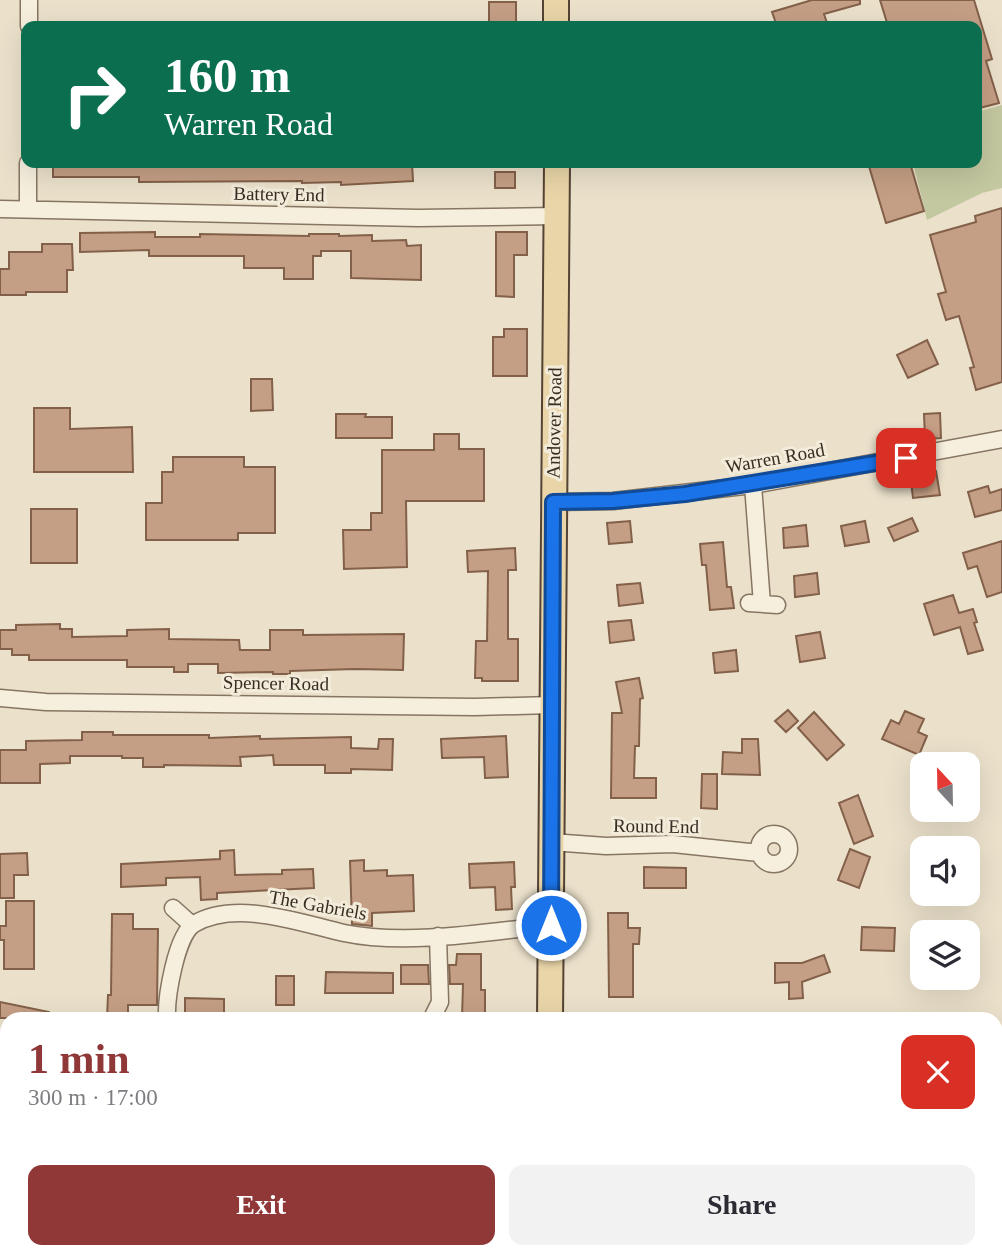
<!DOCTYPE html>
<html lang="en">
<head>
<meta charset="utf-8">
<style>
  :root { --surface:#fff; --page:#f2f2f3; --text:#2b2b33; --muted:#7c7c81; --accent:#903738 }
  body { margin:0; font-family:"Times New Roman",serif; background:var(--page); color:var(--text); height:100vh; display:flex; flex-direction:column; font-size:26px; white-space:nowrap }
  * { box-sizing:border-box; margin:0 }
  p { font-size:23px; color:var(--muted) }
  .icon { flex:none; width:38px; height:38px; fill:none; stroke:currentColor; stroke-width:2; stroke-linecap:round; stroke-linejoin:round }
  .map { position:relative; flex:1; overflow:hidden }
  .panel { position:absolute; left:0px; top:1012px; width:1003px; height:247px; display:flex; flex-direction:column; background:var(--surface); border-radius:21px 21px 0 0; box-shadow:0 7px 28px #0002 }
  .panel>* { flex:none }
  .guide { position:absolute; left:21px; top:21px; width:961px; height:147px; border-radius:14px; box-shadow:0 7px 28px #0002; background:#0b6e4f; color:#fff; overflow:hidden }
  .needle { width:46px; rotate:338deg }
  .buttons { position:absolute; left:910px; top:752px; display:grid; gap:14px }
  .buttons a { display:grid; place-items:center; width:70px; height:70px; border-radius:14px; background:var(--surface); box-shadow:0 7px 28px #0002; font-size:35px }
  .pin { position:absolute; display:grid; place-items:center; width:60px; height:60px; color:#fff; margin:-30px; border-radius:14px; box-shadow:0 4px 10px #0006 }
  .me { position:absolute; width:77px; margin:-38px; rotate:0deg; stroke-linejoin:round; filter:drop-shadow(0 0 5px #0008) }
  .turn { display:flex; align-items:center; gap:24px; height:147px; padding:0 28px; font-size:32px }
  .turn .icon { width:91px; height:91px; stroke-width:2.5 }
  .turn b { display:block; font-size:49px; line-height:60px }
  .round { display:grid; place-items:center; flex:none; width:74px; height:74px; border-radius:14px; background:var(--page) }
  .summary { display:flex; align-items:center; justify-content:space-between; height:119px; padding:0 28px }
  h1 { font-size:42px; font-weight:800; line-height:52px; color:var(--accent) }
  .button { display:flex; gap:14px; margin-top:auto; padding:14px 28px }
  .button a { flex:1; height:80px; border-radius:14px; background:var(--accent); color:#fff; font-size:28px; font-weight:800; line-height:80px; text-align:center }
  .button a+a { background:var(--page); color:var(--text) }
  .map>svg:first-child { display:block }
</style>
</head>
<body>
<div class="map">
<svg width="1002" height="1258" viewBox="0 0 1002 1258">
  <rect width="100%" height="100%" fill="#ebe1cb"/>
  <path fill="#c4c8a0" d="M1002 105V188L982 193 927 220 913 163H976L977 112Z"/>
  <path fill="#c59f85" stroke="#836049" stroke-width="2" d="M812 0H860V4L824 14 828 26H777L772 12Z
    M880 0H974L992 59 986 61 999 103 976 109V26H888Z
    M489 2H516V26H489Z
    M53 163H412L413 181 341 185V182L302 183V181L139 182V177H53Z
    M868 163H910L924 211 886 223Z
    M495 172H515V188H495Z
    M1002 208V382L976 390 970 368 974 367 959 316 946 320 938 294 946 292 930 235 976 222 975 216Z
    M155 232V237H200V234L309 236V234H339V236L372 235V241L406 240 407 246 421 245V280L351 278V251H321V256H313V279H284V268H244V256H149V250L80 252V233Z
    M496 232H527V255H514V297L496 296Z
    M42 244H72L73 270H67V292H26V295H0V269H9V252H42Z
    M504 329H527V376H493V337H504Z
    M927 340 938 364 908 378 897 355Z
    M251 379H272L273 410 251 411Z
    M34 408H70V429L132 427 133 472H34Z
    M940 413 941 438 925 439 924 414Z
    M336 414H366L365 417H392V438H336Z
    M434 434H459V449H484V501H406L407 567 344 569 343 530H371V513H382V450H434Z
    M173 457H244V467H275V533H238V540H146V503H162V472H173Z
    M936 471 940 495 913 498 910 474Z
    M988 486 990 493 1002 489V510L975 517 968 492Z
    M31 509H77V563H31Z
    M912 518 918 531 894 541 888 528Z
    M630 521 632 542 609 544 607 523Z
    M865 521 869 542 845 546 841 526Z
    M806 525 808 546 784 548 783 528Z
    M1002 541V592L987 597 977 566 968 569 963 553Z
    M723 542 727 587H731L734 608 710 610 706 565H702L700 544Z
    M515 548 516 570H508V639H518V681H482V678H475L476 641H487L488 571 468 572 467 551Z
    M817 573 819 594 795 597 794 576Z
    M640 583 643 603 619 606 617 585Z
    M953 595 959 613 973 609 977 622 974 623 983 650 968 654 960 627 934 635 924 604Z
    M631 620 634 640 610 643 608 622Z
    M60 624V629H72V637L127 636V630L169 629V639L239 640 240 650H270V630H303V635L404 634 403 670 355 669 290 671V674H273V672L218 673V664H188V672H174V667H127V660H29V655H12V649H0V630H16V625Z
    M820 632 825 658 800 662 796 636Z
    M736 650 738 671 715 673 713 653Z
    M639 678 643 698 640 699 639 746H635L634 778H656V798H611L612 713H622L616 682Z
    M788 710 798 721 786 732 775 721Z
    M905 711 924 719 918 732 927 736 919 755 882 739 891 720 899 724Z
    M814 712 844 745 827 760 798 728Z
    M82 732H113V735H209V738L260 736V739L351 737V748L378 749 379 739H393L392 770 351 769V773H325V765H274L273 755 240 757 241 766 164 765V767H143V758H122V756H70V763L40 764V783H0V750H26V741L82 740Z
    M506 736 508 777 485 778 484 757 442 758 441 739Z
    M742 739H758L760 775 722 774 723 752 742 753Z
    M702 774H717V809L701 808Z
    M858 795 873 836 854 844 839 803Z
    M850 849 870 857 859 888 838 880Z
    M234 850 235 875 282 874V870L313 869 314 888 217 893V899L201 900 200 877 166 878V885L121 887V864L220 859V851Z
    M27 853 28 875H14V898H0V854Z
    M364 860V871L387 870V876L413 875 414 911 372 913V926L352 924 350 861Z
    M514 862 515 887H511L512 909 496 910 495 887 470 888 469 864Z
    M644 867 686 868V888H644Z
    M6 901H34V969H4V940H0V926H6Z
    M608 913H628V928H640L639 944H633V997H609Z
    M112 914H133V929H158L157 1005H128V1018H107L108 995H111Z
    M862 927 895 928 894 951 861 950Z
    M457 954H481V990H485V1018H462L463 984H450L449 965H456Z
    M824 955 830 972 802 982 803 998 789 999V982L775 983V963H802Z
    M401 965H428L429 984H401Z
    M326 972 393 973V993H325Z
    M276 976H294V1005H276Z
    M185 998 224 999V1017L193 1018V1017L185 1016Z
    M0 1002 49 1012V1018H0Z"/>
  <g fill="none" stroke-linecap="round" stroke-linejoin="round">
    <g stroke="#867561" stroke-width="19">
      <path id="minor" d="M29 26V0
        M0 209 418 218 557 216
        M28 209V163
        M753 485 762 604
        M553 502 613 501 753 485 1002 439
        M749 603 777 605
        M0 698 46 702 475 707 552 705
        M759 849a15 15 0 1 1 30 0a15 15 0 1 1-30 0Z
        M551 842 606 846 673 844 759 853
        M173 908 192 925
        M167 1018C166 998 176 935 194 924 236 899 300 923 344 933 406 946 488 932 551 925
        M432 1018 440 1002 438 936
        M996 1073 1002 1079"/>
    </g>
    <g stroke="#554334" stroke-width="28">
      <path id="primary" d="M556 0V26
        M550 1018 557 163
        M549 1258V1251"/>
    </g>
    <use href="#minor" stroke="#f6efde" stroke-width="16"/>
    <use href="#primary" stroke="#e9d5a8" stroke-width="24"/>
  </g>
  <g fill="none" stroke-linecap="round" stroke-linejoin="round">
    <g stroke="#114b97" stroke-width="18">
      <path id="route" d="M551 925 553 502 613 501 685 494 906 458"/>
    </g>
    <use href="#route" stroke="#1a73e8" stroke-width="12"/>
  </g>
  <g text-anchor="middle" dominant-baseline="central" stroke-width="6" stroke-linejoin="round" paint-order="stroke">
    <g font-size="19" fill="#392d23" stroke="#f3ecda">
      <text transform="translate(279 194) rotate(1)">Battery End</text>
      <text transform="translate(554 423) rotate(-89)">Andover Road</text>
      <text transform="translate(775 458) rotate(-10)">Warren Road</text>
      <text transform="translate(276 683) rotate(1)">Spencer Road</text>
      <text transform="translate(656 826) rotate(1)">Round End</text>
      <text transform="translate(318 905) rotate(10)">The Gabriels</text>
    </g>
  </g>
</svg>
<div class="buttons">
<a><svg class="needle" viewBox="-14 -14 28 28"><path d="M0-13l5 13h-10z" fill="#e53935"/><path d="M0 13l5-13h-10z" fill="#7c7c81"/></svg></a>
<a><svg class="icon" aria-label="sound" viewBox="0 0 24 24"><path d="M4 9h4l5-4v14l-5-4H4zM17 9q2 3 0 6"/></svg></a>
<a><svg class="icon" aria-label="layers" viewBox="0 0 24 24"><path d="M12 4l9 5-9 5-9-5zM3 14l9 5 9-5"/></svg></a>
</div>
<div class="pin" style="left:906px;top:458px;background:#d93025"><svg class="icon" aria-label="arrive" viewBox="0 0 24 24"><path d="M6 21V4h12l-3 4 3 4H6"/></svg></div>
<svg class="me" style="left:551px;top:925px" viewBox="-20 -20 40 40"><circle r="17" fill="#1a73e8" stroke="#fff" stroke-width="3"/><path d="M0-11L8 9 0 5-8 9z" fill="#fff"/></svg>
<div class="guide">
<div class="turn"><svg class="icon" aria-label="right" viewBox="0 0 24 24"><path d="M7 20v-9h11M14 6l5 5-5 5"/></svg><div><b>160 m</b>Warren Road</div></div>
</div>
<section class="panel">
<div class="summary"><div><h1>1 min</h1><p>300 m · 17:00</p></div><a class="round" style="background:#d93025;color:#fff"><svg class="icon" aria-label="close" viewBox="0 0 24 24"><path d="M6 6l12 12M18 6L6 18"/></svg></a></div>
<div class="button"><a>Exit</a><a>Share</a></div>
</section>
</div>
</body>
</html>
